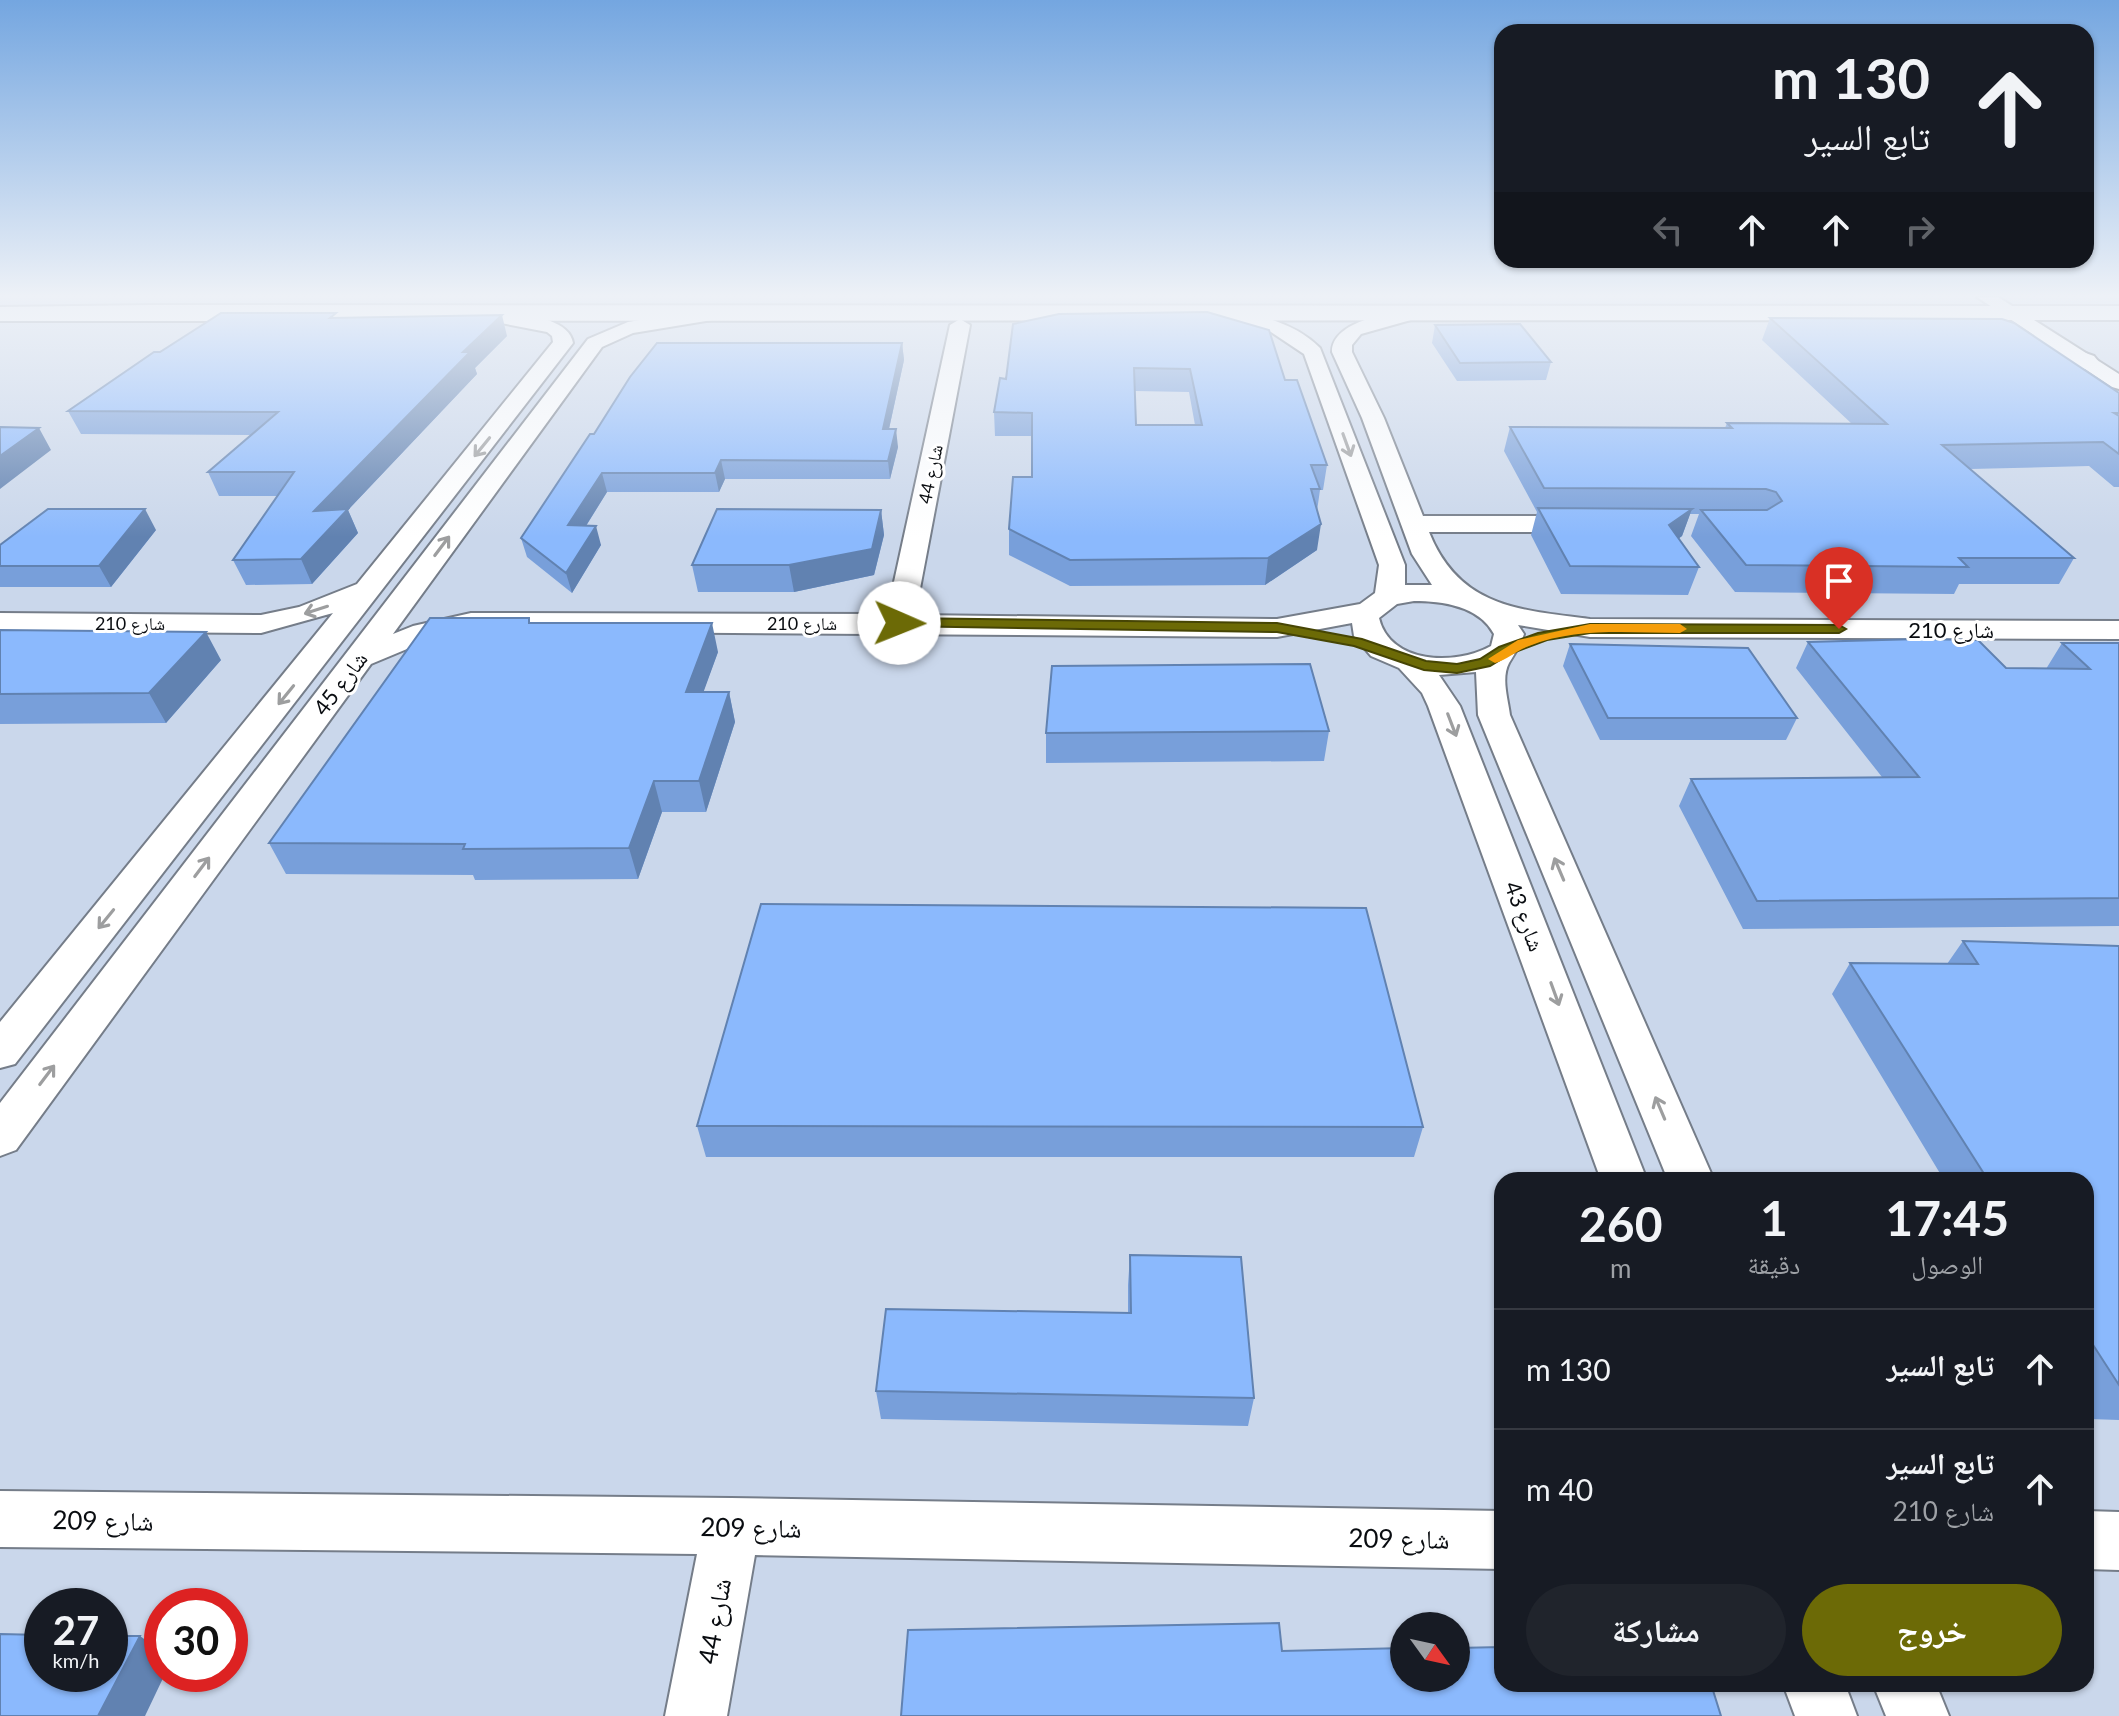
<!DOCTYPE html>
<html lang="ar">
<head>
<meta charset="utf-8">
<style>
  :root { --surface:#171b24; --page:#20242c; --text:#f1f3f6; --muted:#9ea1a6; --line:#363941; --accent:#6c6a06 }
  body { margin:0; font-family:Lato,"Noto Naskh Arabic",sans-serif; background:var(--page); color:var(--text); direction:rtl; height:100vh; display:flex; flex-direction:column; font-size:30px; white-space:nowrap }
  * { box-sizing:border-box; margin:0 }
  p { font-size:26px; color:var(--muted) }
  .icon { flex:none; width:44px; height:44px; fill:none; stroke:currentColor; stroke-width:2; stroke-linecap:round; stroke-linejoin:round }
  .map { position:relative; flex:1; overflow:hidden; direction:ltr }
  .panel { position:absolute; left:1494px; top:1172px; width:600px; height:520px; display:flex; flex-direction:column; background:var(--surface); border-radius:24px; box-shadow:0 2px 6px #0004; direction:rtl }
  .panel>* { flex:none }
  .hud { position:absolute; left:1494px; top:24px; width:600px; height:244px; border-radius:24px; box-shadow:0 2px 6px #0004; direction:rtl; background:#171b24; color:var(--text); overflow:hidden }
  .needle { width:52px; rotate:123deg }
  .buttons { position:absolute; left:1390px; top:1612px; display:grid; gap:16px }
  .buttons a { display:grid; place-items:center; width:80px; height:80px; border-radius:50%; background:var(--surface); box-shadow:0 2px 6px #0004; font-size:40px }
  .speed { position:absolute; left:24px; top:1588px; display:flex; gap:16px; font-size:40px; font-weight:700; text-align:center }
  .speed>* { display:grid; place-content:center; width:104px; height:104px; border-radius:50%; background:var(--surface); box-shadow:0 2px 6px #0004; line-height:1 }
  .speed small { font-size:20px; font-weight:400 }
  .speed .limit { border:12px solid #d22; background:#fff; color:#111 }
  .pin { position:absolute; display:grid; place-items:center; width:68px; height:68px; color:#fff; margin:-82px -34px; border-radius:50% 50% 50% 0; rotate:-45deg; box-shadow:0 0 8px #0007 }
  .pin .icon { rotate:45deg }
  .me { position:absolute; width:88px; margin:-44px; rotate:91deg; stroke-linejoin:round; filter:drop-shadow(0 0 6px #0008) }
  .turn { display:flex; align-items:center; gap:28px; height:168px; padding:0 32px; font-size:36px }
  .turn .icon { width:104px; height:104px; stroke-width:2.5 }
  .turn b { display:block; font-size:56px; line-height:68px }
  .lanes { display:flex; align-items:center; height:76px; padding:0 32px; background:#0003; justify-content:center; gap:40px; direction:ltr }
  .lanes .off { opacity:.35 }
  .eta { display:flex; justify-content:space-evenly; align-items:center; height:136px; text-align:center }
  .eta b { font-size:48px; font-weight:700; line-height:56px }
  .button { display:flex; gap:16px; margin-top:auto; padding:16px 32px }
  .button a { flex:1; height:92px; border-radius:48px; background:var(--accent); color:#fff; font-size:32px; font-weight:700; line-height:92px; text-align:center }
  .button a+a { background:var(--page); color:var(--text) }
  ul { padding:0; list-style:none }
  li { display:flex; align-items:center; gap:24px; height:120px; padding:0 32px; border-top:2px solid var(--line) }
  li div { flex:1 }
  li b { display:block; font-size:30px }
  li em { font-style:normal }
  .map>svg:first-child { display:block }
</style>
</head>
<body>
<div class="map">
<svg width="2119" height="1716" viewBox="0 0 2119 1716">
  <rect width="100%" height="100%" fill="#d7e0ed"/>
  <path fill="#cad7eb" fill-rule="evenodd" d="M0 297H2119V1716H0ZM1502 1180H2086V1684H1502ZM42 1606H110V1674H42ZM162 1606H230V1674H162ZM1404 1626H1456V1678H1404Z"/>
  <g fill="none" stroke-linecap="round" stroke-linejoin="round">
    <g stroke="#757d89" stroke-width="4">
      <path id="street" d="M1977 297H1998L2119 374V389L2112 387Z
        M1204 306C1245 313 1289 317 1320 348L1405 565V585H1432L1412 554 1362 418 1332 352C1332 320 1393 313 1418 306L1427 312 1425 316 1361 334 1352 345V352L1384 418 1423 516H1580L1589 519 1593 524 1589 529 1580 532H1429C1459 607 1518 610 1590 619L2119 621V639L1590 637 1518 625 1524 634C1520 646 1515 653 1509 663 1501 678 1508 699 1510 715L1714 1180H1668L1478 715 1476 672 1439 675 1460 706 1647 1180H1601L1428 706 1422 693 1399 668 1371 656 1354 636 1352 623 1277 637 471 631 431 639 371 664 16 1150 0 1156V1103L588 339 628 322 712 308 722 314 712 320 633 333 602 347 393 634 413 626 471 613 887 614 950 325 960 319 970 325 915 615 1277 619 1360 604 1375 593 1379 565 1304 354 1271 332 1197 316 1195 312ZM1414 601C1443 601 1479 606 1494 634L1491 646C1455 666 1390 664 1379 618L1397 604Z
        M482 308C507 313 569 314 573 343L15 1064 0 1068V1022L333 613 261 633 0 631V613L261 615 299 607 357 584 553 342 552 336 547 332 475 318 472 314 475 310Z
        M0 1491 731 1498 1502 1511V1569L755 1555 727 1716H665L697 1554 0 1547Z
        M2086 1511 2119 1512V1570L2086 1569Z
        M1783 1684H1845L1857 1716H1795Z
        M1873 1684H1936L1949 1716H1886Z"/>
    </g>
    <g stroke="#757d89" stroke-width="4">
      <path id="primary" d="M150 305 2119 306V320L0 321V307Z
        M1999 323 2094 356 2098 361 2094 366 2085 369 1991 335 1987 330 1991 325Z"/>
    </g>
    <use href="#street" fill="#fff" fill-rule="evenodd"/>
    <use href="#primary" fill="#fff" fill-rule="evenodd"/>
  </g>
  <path fill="#789fda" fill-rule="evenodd" d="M337 318 507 336 475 368 477 374 348 510 358 533 312 584 246 585 233 560 278 496H219L208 472 251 435 81 434 68 411 160 352Z
    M1770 318 2119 393V487H2114L2089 466 1970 469 2074 558 2059 584H1959L1954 594 1735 592 1691 536 1699 514H1690L1682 536 1678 539 1699 567 1688 595 1561 594 1531 535 1537 512 1504 451 1510 427 1725 428 1727 423H1851L1762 340Z
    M1013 324 1285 380 1327 465 1323 490H1320L1317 511V550L1265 585 1070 586 1009 555V529L1032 477V436H995L994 412 1006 379ZM1135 391 1189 392 1195 425H1136Z
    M1435 325 1551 362 1546 380 1457 381 1432 343Z
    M902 343 904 360 889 429 898 447 890 479H725L719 492H607L586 526 601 545 572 593 527 557 521 538 594 434Z
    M881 510 884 535 874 575 794 592H698L692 565Z
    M156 530 111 587H0V545Z
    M531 623 718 652 703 692H729L735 722 706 812H662L638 879 475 880 473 875 286 874 269 843Z
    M0 630 221 660 166 723 0 724Z
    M1808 642 2006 668 2046 669 2062 643H2119V926L1743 929 1679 806 1691 779 1882 777 1796 668Z
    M1570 644 1797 718 1786 740H1600L1563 666Z
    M1329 731 1324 761 1046 763V733Z
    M1963 941 2119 946V1420L2089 1419 2086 1413V1180H1944L1832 994 1850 963 1947 964Z
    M697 1126 1423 1127 1414 1157H706Z
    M1130 1255 1254 1398 1248 1426 881 1419 876 1391 1128 1313V1285Z"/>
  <path fill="#6182b1" d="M502 315 507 336 475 368 477 374 348 510 358 533 312 584 301 559 314 511 463 352Z
    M902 343 904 360 885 447 883 429Z
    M39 428 51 450 0 489V456Z
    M896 429 898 447 890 479 888 461Z
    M721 460 725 479 719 492 715 473Z
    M602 473 607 492 574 545 568 525Z
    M145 509 156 530 111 587 99 566Z
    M1692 509 1682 536 1660 552 1669 525Z
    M881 510 884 535 874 575 794 592 789 565Z
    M1321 524 1317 550 1265 585 1268 558Z
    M596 526 601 545 572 593 566 573Z
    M712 623 718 652 693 721 686 692Z
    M206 632 221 660 166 723 149 693Z
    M729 692 735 722 706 812 699 781Z
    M654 781 662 812 638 879 629 848Z
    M140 1636 162 1652V1674H165L145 1716H98Z"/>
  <path fill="#8bb9fd" stroke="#6182b1" stroke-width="2" fill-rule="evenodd" d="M1207 312 1269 330 1285 380H1297L1327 465H1311L1320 489H1311L1321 524 1268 558 1070 560 1009 529 1013 477H1032V413L994 412 1000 378 1006 379 1013 324 1059 314ZM1134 368 1190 369 1202 425H1136Z
    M221 313H336L330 318 502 315 463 352H470L314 511 348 509 301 559 233 560 294 472H208L278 412 68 411 154 352H160Z
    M1770 318 2002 319 2014 323 2119 393V413H2114L2119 416V454L2103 442 1942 445 2074 558H1959L1968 567 1746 565 1701 510H1767L1782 501 1776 492 1766 489 1544 488 1510 427 1732 428 1727 423 1887 424Z
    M1520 324 1551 362 1460 363 1435 325Z
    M657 343H902L883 429H896L888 461 721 460 715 473H602L568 525 596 526 566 573 521 538 590 434H594L630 377Z
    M0 427 39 428 0 456Z
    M1538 508 1692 509 1669 525 1699 567 1570 566Z
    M48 509H145L99 566H0V545Z
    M717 509 881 510 872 549 789 565H692Z
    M430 618H529V623H712L686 692H729L699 781H654L629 848 463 849 465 844 269 843Z
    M0 630 206 632 149 693 0 694Z
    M1919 639 1978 640 2006 668 2090 669 2062 643H2119V898L1757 901 1691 779 1919 777 1808 642Z
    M1570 644 1748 648 1797 718H1608Z
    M1310 664 1329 731 1046 733 1052 666Z
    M761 904 1366 908 1423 1127 697 1126Z
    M1963 941 2119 946V1385L2086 1334V1180H1988L1850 963 1978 964Z
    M1130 1255 1241 1257 1254 1398 876 1391 886 1309 1131 1313Z
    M1279 1623 1282 1651 1404 1648V1678H1456V1648L1502 1647V1684H1711L1721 1716H901L908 1630Z
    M0 1634 42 1635V1674H110V1636H140L98 1716H0Z"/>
  <defs><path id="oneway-shaft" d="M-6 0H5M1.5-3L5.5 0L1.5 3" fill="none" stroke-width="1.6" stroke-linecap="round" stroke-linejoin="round" transform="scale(2)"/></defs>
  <g stroke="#9d9e9f">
    <use href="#oneway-shaft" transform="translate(1347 445) rotate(70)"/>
    <use href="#oneway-shaft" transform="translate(482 447) rotate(129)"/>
    <use href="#oneway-shaft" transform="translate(442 546) rotate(-53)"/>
    <use href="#oneway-shaft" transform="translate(316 610) rotate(162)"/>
    <use href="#oneway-shaft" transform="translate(286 695) rotate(129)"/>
    <use href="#oneway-shaft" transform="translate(1452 725) rotate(69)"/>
    <use href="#oneway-shaft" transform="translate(202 867) rotate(-53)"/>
    <use href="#oneway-shaft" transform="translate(1559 869) rotate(-113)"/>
    <use href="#oneway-shaft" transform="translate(106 919) rotate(129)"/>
    <use href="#oneway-shaft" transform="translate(1555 994) rotate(70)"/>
    <use href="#oneway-shaft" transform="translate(47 1075) rotate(-53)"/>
    <use href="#oneway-shaft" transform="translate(1660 1108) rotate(-113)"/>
  </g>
  <linearGradient id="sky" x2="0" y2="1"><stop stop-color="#74a6e0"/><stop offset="0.55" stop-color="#edf1f7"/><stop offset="1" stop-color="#edf1f7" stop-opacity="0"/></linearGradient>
  <rect width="2119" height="537" fill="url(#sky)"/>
  <path fill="#6c6a06" stroke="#464504" stroke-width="2" d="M899 618 1277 623 1362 639 1426 661 1457 664 1480 659 1499 647 1538 633 1590 624 1839 625 1846 629 1839 633H1590L1547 640 1510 654 1490 666 1457 673 1424 670 1354 646 1277 632 894 626 892 623Z"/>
  <path fill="#f59e0b" d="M1590 624H1680L1687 629 1680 633C1630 633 1576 627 1529 646 1517 650 1507 660 1495 663L1488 659 1518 640Z"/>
  <g text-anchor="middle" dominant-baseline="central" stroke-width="6" stroke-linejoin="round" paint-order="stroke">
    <g font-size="18" fill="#090c10" stroke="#fff">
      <text transform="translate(930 474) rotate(-78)">شارع 44</text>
      <text x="130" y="623">شارع 210</text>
      <text x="802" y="623">شارع 210</text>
    </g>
    <g font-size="22" fill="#090c10" stroke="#fff">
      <text x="1951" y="629">شارع 210</text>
      <text transform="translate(340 683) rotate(-53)">شارع 45</text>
      <text transform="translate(1525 916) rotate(69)">شارع 43</text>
    </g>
    <g font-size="26" fill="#090c10" stroke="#fff">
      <text transform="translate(103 1520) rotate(1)">شارع 209</text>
      <text transform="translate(751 1527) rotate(1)">شارع 209</text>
      <text transform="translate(1399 1538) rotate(1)">شارع 209</text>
      <text transform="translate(714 1621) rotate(-80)">شارع 44</text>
    </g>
  </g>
</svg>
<div class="buttons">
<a><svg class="needle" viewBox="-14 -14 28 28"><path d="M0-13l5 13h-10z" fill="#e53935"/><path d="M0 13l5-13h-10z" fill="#9ea1a6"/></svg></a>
</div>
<div class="speed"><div>27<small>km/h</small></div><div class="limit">30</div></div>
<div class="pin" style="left:1839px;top:629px;background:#d93025"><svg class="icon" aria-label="arrive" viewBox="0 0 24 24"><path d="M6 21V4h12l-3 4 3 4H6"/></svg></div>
<svg class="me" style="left:899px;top:623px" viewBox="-20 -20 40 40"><circle r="19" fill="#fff"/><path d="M0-13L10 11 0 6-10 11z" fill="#6c6a06"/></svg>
<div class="hud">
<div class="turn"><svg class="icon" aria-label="ahead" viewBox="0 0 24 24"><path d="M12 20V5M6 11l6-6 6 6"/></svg><div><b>130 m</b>تابع السير</div></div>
<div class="lanes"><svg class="icon off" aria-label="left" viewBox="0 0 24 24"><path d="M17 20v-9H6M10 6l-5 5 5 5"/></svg><svg class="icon" aria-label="ahead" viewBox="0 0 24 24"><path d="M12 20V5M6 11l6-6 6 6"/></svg><svg class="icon" aria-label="ahead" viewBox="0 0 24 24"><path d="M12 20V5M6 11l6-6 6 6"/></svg><svg class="icon off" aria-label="right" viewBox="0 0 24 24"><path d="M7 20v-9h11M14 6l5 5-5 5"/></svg></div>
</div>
<section class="panel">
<div class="eta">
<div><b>17:45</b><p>الوصول</p></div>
<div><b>1</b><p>دقيقة</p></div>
<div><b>260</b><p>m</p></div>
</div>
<ul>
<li><svg class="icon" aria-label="ahead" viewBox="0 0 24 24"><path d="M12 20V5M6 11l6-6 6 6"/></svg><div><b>تابع السير</b></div><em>130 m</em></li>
<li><svg class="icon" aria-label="ahead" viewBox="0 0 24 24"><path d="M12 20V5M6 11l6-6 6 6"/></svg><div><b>تابع السير</b><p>شارع 210</p></div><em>40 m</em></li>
</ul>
<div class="button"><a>خروج</a><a>مشاركة</a></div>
</section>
</div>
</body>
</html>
